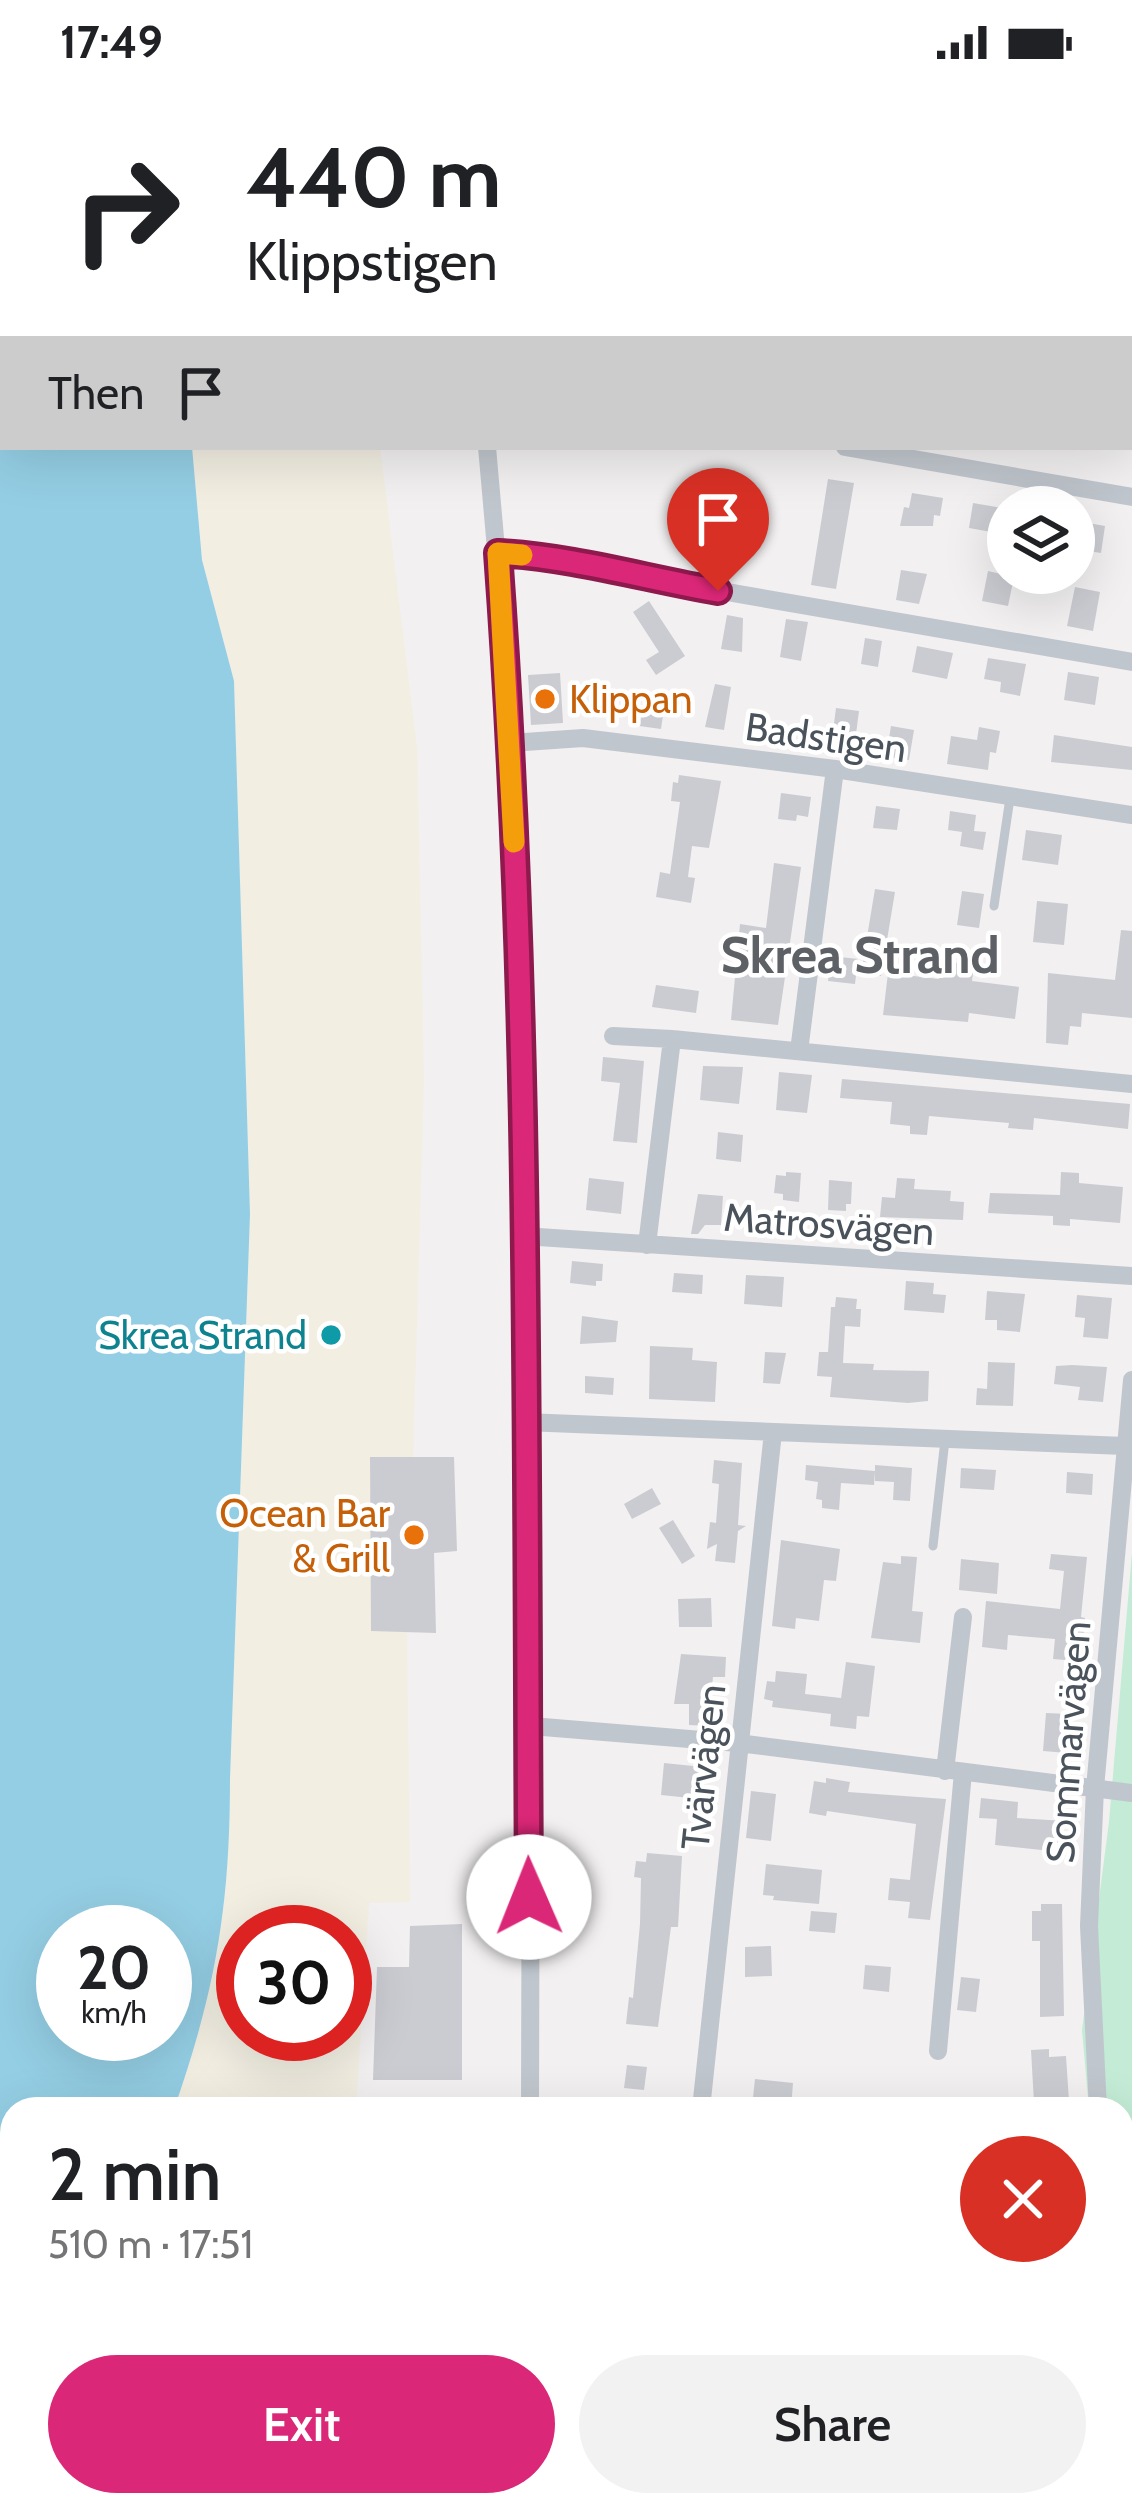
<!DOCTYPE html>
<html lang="en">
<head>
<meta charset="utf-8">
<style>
  :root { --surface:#fff; --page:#f2f2f2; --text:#202124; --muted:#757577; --accent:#db2777 }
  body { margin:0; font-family:Cabin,sans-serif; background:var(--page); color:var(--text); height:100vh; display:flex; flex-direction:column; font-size:45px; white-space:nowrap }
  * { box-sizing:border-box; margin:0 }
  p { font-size:39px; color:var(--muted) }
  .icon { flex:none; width:66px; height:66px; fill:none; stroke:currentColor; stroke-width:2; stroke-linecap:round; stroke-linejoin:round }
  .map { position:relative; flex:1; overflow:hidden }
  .side { position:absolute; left:0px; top:2013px; width:1134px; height:420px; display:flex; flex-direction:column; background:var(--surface); border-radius:36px 36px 0 0; box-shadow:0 12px 48px #0002 }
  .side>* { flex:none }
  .banner { position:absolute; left:0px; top:0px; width:1134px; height:366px; box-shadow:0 12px 48px #0002; background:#fff; color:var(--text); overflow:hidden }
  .controls { position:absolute; left:987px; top:402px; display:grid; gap:24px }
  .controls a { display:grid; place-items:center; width:108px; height:108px; border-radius:50%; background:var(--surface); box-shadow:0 12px 48px #0002; font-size:60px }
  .speed { position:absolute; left:36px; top:1821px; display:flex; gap:24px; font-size:60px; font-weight:700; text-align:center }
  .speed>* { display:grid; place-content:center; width:156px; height:156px; border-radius:50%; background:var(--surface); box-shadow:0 12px 48px #0002; line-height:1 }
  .speed small { font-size:30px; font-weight:400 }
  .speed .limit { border:18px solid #d22; background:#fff; color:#111 }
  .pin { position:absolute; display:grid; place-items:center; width:102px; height:102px; color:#fff; margin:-123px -51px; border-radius:50% 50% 50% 0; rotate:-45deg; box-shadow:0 0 12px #0007 }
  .pin .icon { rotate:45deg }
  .me { position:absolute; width:132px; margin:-66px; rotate:359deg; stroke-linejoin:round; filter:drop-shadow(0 0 9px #0008) }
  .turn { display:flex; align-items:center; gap:42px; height:252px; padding:0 48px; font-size:54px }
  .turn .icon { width:156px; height:156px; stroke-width:2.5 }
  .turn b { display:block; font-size:84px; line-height:102px }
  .then { display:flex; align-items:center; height:114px; padding:0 48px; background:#0003; gap:24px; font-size:45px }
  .round { display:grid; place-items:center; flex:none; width:126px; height:126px; border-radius:63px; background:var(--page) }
  .head { display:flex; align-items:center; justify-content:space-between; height:204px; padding:0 48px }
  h1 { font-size:72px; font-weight:600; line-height:90px }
  .button { display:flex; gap:24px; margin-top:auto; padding:24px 48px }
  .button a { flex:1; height:138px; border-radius:72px; background:var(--accent); color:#fff; font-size:48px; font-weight:600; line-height:138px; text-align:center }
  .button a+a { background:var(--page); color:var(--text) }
  .status { display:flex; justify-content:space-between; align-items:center; height:84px; padding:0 60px; background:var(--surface); direction:ltr }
  .status svg { height:33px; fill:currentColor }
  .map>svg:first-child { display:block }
</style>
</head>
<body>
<div class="status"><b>17:49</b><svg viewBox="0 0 49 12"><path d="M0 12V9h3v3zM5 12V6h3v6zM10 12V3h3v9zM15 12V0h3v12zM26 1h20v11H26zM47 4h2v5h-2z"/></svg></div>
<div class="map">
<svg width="1132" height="2433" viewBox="0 0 1132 2433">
  <rect width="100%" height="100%" fill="#f2f0f0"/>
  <path fill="#c3ebd5" d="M1132 1469V2433L1126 2333 1122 2323V2025H1089L1082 1946 1109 1738Z"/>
  <path fill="#f2eee2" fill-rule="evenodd" d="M192 363H380L417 664 424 996 413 1373 370 1374 371 1546 407 1548 410 1818 369 1819 356 2025H174C216 1905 230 1821 230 1695L250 1130 234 597 202 476ZM243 1848H345V1950H243Z
    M114 2421H315L313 2433H110Z"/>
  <path fill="#94cee4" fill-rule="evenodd" d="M0 0H148V3H3V363H192L202 476 234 597 250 1130 230 1695C230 1821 216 1905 174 2025H12V2421H114L110 2433H0ZM63 1848H165V1950H63Z"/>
  <path fill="#cbccd2" d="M828 395 854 399 836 505 811 501Z
    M912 409 943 414 940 432 934 431 933 442H900L904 423 909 424Z
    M973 419 1008 425V451L969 444Z
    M1077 437 1105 442 1101 469 1074 465Z
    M901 486 927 490 919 520 896 516Z
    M988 487 1014 493 1008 522 982 517Z
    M1075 503 1100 508 1093 547 1067 542Z
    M649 517 685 572 656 591 646 576 659 568 633 528Z
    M727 531 743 534 742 568 721 565Z
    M786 535 808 538 801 577 780 573Z
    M865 554 882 557 878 583 861 580Z
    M917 562 953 569 947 595 912 588Z
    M988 574 1026 580 1020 612 1000 608 1001 598 984 595Z
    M1068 588 1099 593 1095 621 1064 616Z
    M560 589 563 639 531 641 528 591Z
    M715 600 731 603 724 646 705 643Z
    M634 621 664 625 661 645 632 641Z
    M836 624 859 627 856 650 833 647Z
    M891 642 914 646 909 676 886 673Z
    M979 643 1000 647 996 669 990 668 988 686 947 680 951 652 977 656Z
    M1054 651 1132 663V686L1051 678Z
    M679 691 721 697 709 764 692 762 688 793 695 794 691 819 656 813 660 788 670 790 680 718 671 717 673 698 678 699Z
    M781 709 811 713 808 733 797 731 796 737 778 735Z
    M876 722 900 725 897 746 873 744Z
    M950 727 976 731 974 747 986 748 983 766 960 762 962 748 948 746Z
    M1026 746 1062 751 1058 781 1022 776Z
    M774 779 801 783 778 941 731 936 740 840 766 844Z
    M875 805 895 808 881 892 861 889Z
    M962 807 984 810 979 844 957 841Z
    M1037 817 1068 820 1064 861 1033 858Z
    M1121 846 1132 847V934L1082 929 1081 943 1070 942 1068 961 1046 959 1048 889 1115 896Z
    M831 872 858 875 855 900 828 897Z
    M941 877 974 881 972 897 1019 903 1015 935 969 929 968 938 883 931 888 889 939 895Z
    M656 901 699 907 696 929 652 923Z
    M603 973 644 977 637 1059 613 1057 620 999 601 997Z
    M703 982 743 983 739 1020 700 1016Z
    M779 988 812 991 807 1029 776 1026Z
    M842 995 1130 1020 1128 1045 1034 1034 1033 1046 1008 1044 1009 1039 929 1032 927 1051 910 1050V1042L890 1040 892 1018 840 1014Z
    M718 1048 743 1051 741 1078 716 1075Z
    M786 1088 801 1089 799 1118 783 1116V1110L774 1109 776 1091 786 1092Z
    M1061 1088 1079 1089V1099L1123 1103 1120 1139 1070 1135V1142L1053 1141V1132L988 1129 990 1109 1060 1111Z
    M589 1094 624 1098 621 1130 586 1126Z
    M897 1094 915 1095 914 1105 951 1107 950 1117 964 1118 963 1136 880 1133 882 1113 895 1114Z
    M829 1096 852 1098 851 1120H846V1127L828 1126Z
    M698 1110 723 1112 721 1141H705L698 1150H691Z
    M572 1177 603 1180 602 1197H596V1202L570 1199Z
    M674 1189 703 1191 702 1210 672 1208Z
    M746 1191 784 1193 782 1223 744 1220Z
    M906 1197 934 1199 933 1210 946 1211 944 1229 904 1226Z
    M987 1207 1025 1210 1020 1248 997 1246V1236H985Z
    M1077 1211 1112 1214 1108 1255 1083 1253 1085 1234 1075 1233Z
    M836 1213 857 1215 856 1225H861L860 1243 845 1242 843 1279 874 1280 873 1286 929 1287 928 1317 908 1319 830 1313 832 1293 817 1292 819 1268H828L831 1223H835Z
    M582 1232 618 1237 616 1258 580 1260Z
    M650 1262 693 1264 692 1276 717 1278 715 1318 649 1315Z
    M765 1268 786 1269 780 1300 763 1299Z
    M988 1278 1015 1279 1013 1322 976 1321 977 1304 987 1305Z
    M1072 1281 1107 1283 1103 1318 1078 1316 1080 1303 1054 1300 1056 1282Z
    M585 1292 614 1294 613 1311 585 1309Z
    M370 1373H454L457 1467 434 1469 436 1549 371 1547Z
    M714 1376 742 1379 738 1441 746 1442 738 1447 735 1479 715 1477 717 1460 707 1465 710 1438 716 1439 719 1400 712 1399Z
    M806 1381 875 1387 874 1401 841 1399 839 1426 822 1424V1416L816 1415 818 1398 805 1396Z
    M875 1381 912 1384 910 1417 893 1416 894 1398 875 1397Z
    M961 1384 996 1386 994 1406 960 1404Z
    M1067 1388 1093 1390 1092 1411 1066 1409Z
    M652 1404 661 1420 632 1435 624 1420Z
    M673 1436 695 1472 682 1480 659 1444Z
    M781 1456 840 1465 836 1497 824 1496 819 1537 796 1534 795 1545 772 1542Z
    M1051 1470 1087 1473 1081 1533 1085 1534 1083 1559H1079L1077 1577 1053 1575 1055 1555 1008 1551 1007 1566 982 1563 986 1517 1060 1525 1064 1487 1049 1485Z
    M901 1472 917 1473 912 1527 923 1528 920 1559 871 1554 883 1478 901 1480Z
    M961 1475 999 1479 997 1510 959 1506Z
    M711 1514 712 1543H679L678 1515Z
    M681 1570 726 1573 725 1593H713L708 1642 689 1641V1620H674Z
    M846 1578 875 1582 869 1633 857 1632 856 1645 830 1642 831 1630 772 1623 773 1617 764 1615 767 1597 775 1598 776 1587 807 1590 805 1610 841 1614Z
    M1046 1629 1069 1630 1067 1669 1043 1667Z
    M664 1679 703 1683 700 1715 661 1711Z
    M826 1694 850 1698 848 1708 946 1715 930 1836 908 1834 910 1818 888 1816 890 1794 910 1796 916 1740 827 1727 826 1732 809 1729 814 1697 826 1699Z
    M751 1707 776 1710 771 1757 746 1754Z
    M981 1714 1018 1718 1017 1734 1065 1737 1060 1768 995 1761 997 1735 979 1734Z
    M647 1769 682 1772 678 1843H671L658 1943 626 1940 629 1913 633 1914 640 1840 641 1794 634 1793 636 1777 646 1778Z
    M766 1780 822 1786 819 1820 773 1816 774 1812 763 1811Z
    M1041 1820H1062L1064 1932 1040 1933V1857H1032V1827H1041Z
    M811 1827 837 1829 835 1849 809 1847Z
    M462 1840V1996H373L377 1883H409L410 1842Z
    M771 1862 772 1892 745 1893V1863Z
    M865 1881 891 1883 889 1908 863 1905Z
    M961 1893 980 1895 976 1928 957 1926Z
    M1049 1965V1973L1066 1972 1069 2017 1034 2019 1031 1966Z
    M627 1981 647 1983 644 2006 624 2004Z
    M755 1995 793 1999 791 2025 752 2023Z"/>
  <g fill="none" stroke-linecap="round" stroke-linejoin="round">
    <path stroke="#c0c6cd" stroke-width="9" d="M994 822 1010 714
      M933 1462 945 1356"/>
    <path stroke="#c0c6cd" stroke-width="18" d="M416 0 417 3
      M958 0V3
      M1131 149H1132
      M487 363 506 578 521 948 531 1642 530 2025
      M845 363 1132 413
      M498 469 561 473 594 485 1132 578
      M510 659 583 654 835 685 1132 731
      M613 952 672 955 1132 1000
      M799 967 835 685
      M523 1152 1132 1192
      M647 1161 672 955
      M524 1338 1125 1362
      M531 1642 738 1659 1132 1709
      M945 1687 963 1533
      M938 1967 963 1688
      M1004 2024 1015 2025
      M701 2025 773 1348
      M1098 2025 1089 1842 1095 1704 1132 1296
      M1122 2232 1132 2317
      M496 2433 498 2421"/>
  </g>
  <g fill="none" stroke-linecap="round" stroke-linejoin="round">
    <g stroke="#8e194d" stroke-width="30">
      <path id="route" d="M529 1813C526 1365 531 916 498 469 572 473 644 494 718 507"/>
    </g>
    <use href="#route" stroke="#db2777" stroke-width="21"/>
    <path stroke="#f59e0b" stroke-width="21" d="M514 758 498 469 522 471"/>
  </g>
  <g fill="#e8710a" stroke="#fff" stroke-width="4.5">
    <circle cx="545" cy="615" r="12"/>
    <circle cx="414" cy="1451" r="12"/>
  </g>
  <circle fill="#0f9aa8" stroke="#fff" stroke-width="4.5" cx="331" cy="1251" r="12"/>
  <g text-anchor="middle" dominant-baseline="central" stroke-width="9" stroke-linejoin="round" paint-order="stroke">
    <g font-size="39" fill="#c56008" stroke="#fff" text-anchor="start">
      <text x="569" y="615">Klippan</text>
      <text x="390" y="1429" text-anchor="end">Ocean Bar<tspan x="390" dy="45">&amp; Grill</tspan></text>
    </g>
    <g font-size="39" fill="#4a525b" stroke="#fff">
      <text transform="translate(826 653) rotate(8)">Badstigen</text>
      <text transform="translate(829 1140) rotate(4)">Matrosvägen</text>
      <text transform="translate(1068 1658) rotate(-86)">Sommarvägen</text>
      <text transform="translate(703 1683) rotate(-84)">Tvärvägen</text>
    </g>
    <g font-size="39" fill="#0d838f" stroke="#fff" text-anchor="end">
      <text x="307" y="1251">Skrea Strand</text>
    </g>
    <g font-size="51" font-weight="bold" fill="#5d6064" stroke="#fff">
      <text x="860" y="871">Skrea Strand</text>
    </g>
  </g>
</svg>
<div class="controls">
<a><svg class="icon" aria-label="layers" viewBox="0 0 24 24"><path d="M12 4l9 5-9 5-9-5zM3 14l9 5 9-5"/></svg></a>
</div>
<div class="speed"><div>20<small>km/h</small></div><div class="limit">30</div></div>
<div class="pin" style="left:718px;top:507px;background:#d93025"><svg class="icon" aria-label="arrive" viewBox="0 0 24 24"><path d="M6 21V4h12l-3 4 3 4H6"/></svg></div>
<svg class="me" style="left:529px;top:1813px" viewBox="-20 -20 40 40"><circle r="19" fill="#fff"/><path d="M0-13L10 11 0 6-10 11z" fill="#db2777"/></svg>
<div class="banner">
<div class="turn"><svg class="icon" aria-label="right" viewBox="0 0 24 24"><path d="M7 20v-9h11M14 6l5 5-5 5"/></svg><div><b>440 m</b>Klippstigen</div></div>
<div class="then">Then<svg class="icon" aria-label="arrive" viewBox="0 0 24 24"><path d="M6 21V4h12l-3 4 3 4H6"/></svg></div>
</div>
<section class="side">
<div class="head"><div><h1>2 min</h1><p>510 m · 17:51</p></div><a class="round" style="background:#d93025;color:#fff"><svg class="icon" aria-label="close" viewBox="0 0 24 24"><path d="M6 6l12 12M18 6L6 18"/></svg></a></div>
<div class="button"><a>Exit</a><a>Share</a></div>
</section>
</div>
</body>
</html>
